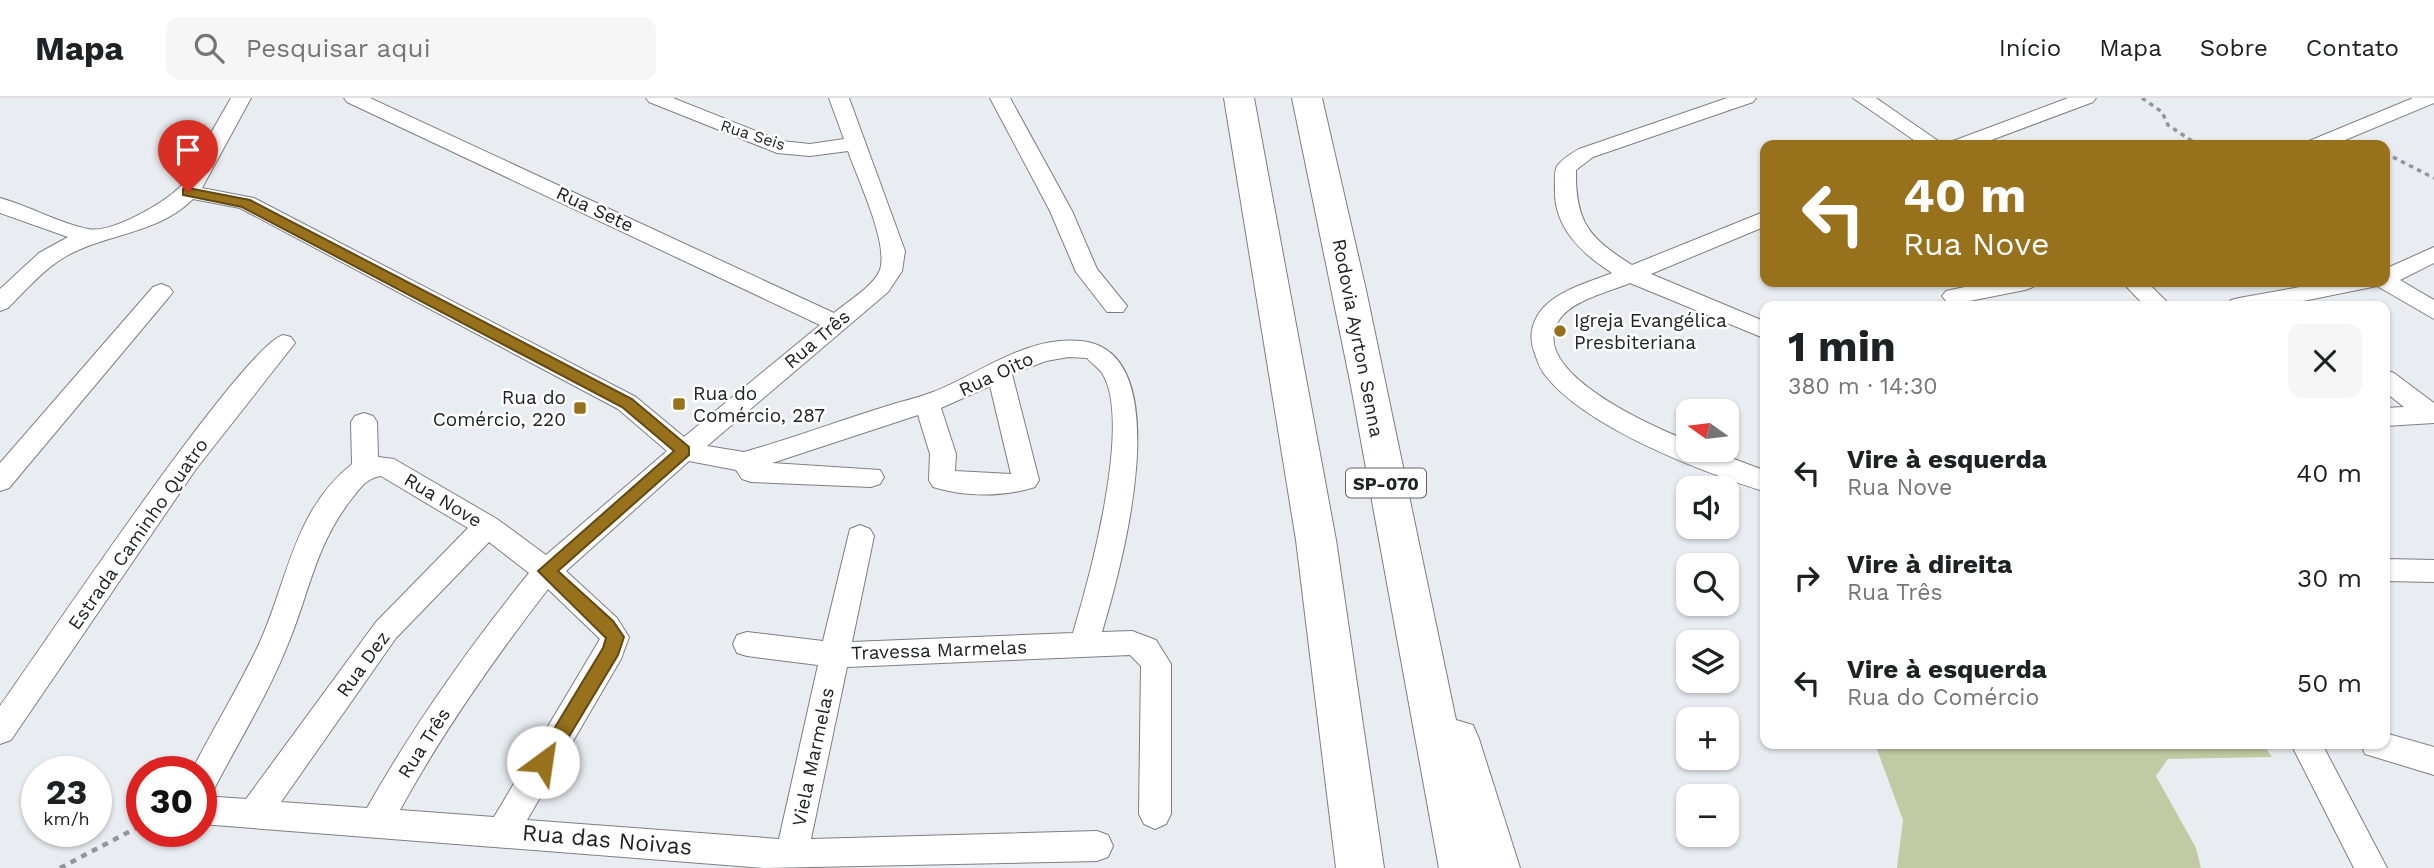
<!DOCTYPE html>
<html lang="pt">
<head>
<meta charset="utf-8">
<style>
  :root { --surface:#fff; --page:#f6f6f6; --text:#202124; --muted:#757577; --line:#e0e0e0 }
  body { margin:0; font-family:"Work Sans",sans-serif; background:var(--page); color:var(--text); height:100vh; display:flex; flex-direction:column; font-size:26px; white-space:nowrap }
  * { box-sizing:border-box; margin:0 }
  p { font-size:23px; color:var(--muted) }
  .icon { flex:none; width:38px; height:38px; fill:none; stroke:currentColor; stroke-width:2; stroke-linecap:round; stroke-linejoin:round }
  .map { position:relative; flex:1; overflow:hidden }
  .panel { position:absolute; left:1760px; top:203px; width:630px; height:448px; display:flex; flex-direction:column; background:var(--surface); border-radius:14px; box-shadow:0 2px 5px #0004 }
  .panel>* { flex:none }
  .guide { position:absolute; left:1760px; top:42px; width:630px; height:147px; border-radius:14px; box-shadow:0 2px 5px #0004; background:#97711c; color:#fff; overflow:hidden }
  .needle { width:46px; rotate:284deg }
  .tools { position:absolute; left:1676px; top:301px; display:grid; gap:14px }
  .tools a { display:grid; place-items:center; width:63px; height:63px; border-radius:14px; background:var(--surface); box-shadow:0 2px 5px #0004; font-size:35px }
  .speed { position:absolute; left:21px; top:658px; display:flex; gap:14px; font-size:35px; font-weight:700; text-align:center }
  .speed>* { display:grid; place-content:center; width:91px; height:91px; border-radius:50%; background:var(--surface); box-shadow:0 2px 5px #0004; line-height:1 }
  .speed small { font-size:18px; font-weight:400 }
  .speed .limit { border:10px solid #d22; background:#fff; color:#111 }
  .pin { position:absolute; display:grid; place-items:center; width:60px; height:60px; color:#fff; margin:-72px -30px; border-radius:50% 50% 50% 0; rotate:-45deg; box-shadow:0 0 7px #0007 }
  .pin .icon { rotate:45deg }
  .me { position:absolute; width:77px; margin:-38px; rotate:31deg; stroke-linejoin:round; filter:drop-shadow(0 0 5px #0008) }
  .turn { display:flex; align-items:center; gap:24px; height:147px; padding:0 28px; font-size:32px }
  .turn .icon { width:91px; height:91px; stroke-width:2.5 }
  .turn b { display:block; font-size:49px; line-height:60px }
  .round { display:grid; place-items:center; flex:none; width:74px; height:74px; border-radius:14px; background:var(--page) }
  .headline { display:flex; align-items:center; justify-content:space-between; height:119px; padding:0 28px }
  h1 { font-size:42px; font-weight:700; line-height:52px }
  ul { padding:0; list-style:none }
  li { display:flex; align-items:center; gap:21px; height:105px; padding:0 28px }
  li div { flex:1 }
  li b { display:block; font-size:26px }
  li em { font-style:normal }
  header { display:flex; align-items:center; gap:42px; box-sizing:border-box; height:98px; padding:0 35px; background:var(--surface); border-bottom:2px solid var(--line) }
  header strong { font-size:33px }
  nav { display:flex; gap:38px; margin-inline-start:auto; font-size:24px }
  .search { width:490px; height:63px; background:var(--page); display:flex; align-items:center; gap:18px; box-sizing:border-box; padding:0 24px; border-radius:14px; color:var(--muted); font-size:26px }
  .map>svg:first-child { display:block }
</style>
</head>
<body>
<header>
<strong>Mapa</strong>
<div class="search"><svg class="icon" aria-label="search" viewBox="0 0 24 24"><circle cx="10" cy="10" r="6"/><path d="M15 15l6 6"/></svg>Pesquisar aqui</div>
<nav><a>Início</a><a>Mapa</a><a>Sobre</a><a>Contato</a></nav>
</header>
<div class="map">
<svg width="2434" height="770" viewBox="0 0 2434 770">
  <rect width="100%" height="100%" fill="#e9edf1"/>
  <path fill="#c2caa4" d="M1875 646H2263L2272 659 2168 661 2156 678 2196 750 2201 770H1897L1903 722Z"/>
  <g fill="none" stroke-linecap="round" stroke-linejoin="round">
    <g stroke="#7c7f83" stroke-width="2">
      <path id="minor" d="M231 0H251L202 90 254 100 636 299 684 339 820 227 347 4 344 0H370L834 215C848 203 871 190 879 174 891 149 857 80 848 53L810 58 777 55 649 4 646 0H673L781 43 810 46 844 41 829 0H849L905 153 902 173 888 194 707 348 744 354 761 349C804 336 845 321 887 308 902 303 918 300 933 294 980 276 1027 237 1081 243 1182 253 1120 474 1102 534L1132 533 1156 542 1171 566V716L1166 726 1155 731 1144 726 1139 716 1141 568 1130 557 847 569 811 741 1097 733 1108 737 1113 748 1108 759 1097 763 764 770 201 726V674H191C213 631 239 589 259 546 288 483 293 413 352 366L351 324 355 318 364 315 373 318 377 324 378 359 394 361 497 421 546 457 667 353 618 311 240 110 193 101C160 134 114 135 74 154 48 166 28 190 8 210L0 213V191L39 155 68 139 0 115V100C30 108 58 125 88 131 111 136 164 105 180 89ZM1069 259 1087 260C1091 265 1099 270 1102 275 1133 323 1089 482 1073 535L852 544 874 438 870 431 860 427 850 431 823 543 747 534 737 537 733 546 737 555 747 558 818 567 779 741 527 722 621 561 629 539 617 520 566 473 689 363 736 372 742 381 751 384 871 389 880 386 884 379 880 372 772 365 918 317 930 356 929 382 933 389C965 399 1004 399 1035 389L1039 382 1012 276 1046 263ZM990 288 1011 376 955 373 956 356 941 310ZM381 378 468 430 376 524 246 701 204 698 212 695C237 646 268 597 288 546 310 493 315 447 353 399 361 389 367 380 381 378ZM489 444 529 475C469 549 414 627 367 710L281 704 396 540ZM548 491 600 541 494 719 400 712C442 635 494 561 548 491Z
        M990 0H1010L1072 113 1097 171 1127 208 1123 214H1107L1076 174 1050 113Z
        M1727 0H1756L1753 4 1593 59 1576 72C1575 124 1589 140 1632 167L1766 113V128L1651 176 1766 224V241L1630 185C1609 194 1572 202 1559 222 1525 274 1656 330 1689 343V352H1710L1766 373V394C1702 374 1586 330 1545 277 1539 270 1537 261 1534 253 1528 237 1533 220 1545 208 1562 191 1590 184 1612 175 1581 155 1553 129 1555 89 1555 82 1554 73 1557 68 1562 61 1572 55 1579 51Z
        M1853 0H1876L1944 47H1921Z
        M2068 0H2096L2093 4 1978 47H1950L1953 43Z
        M2413 0H2434V5L2333 47H2306L2309 43Z
        M2434 149V165L2400 182 2434 202V221L2377 188 2279 208H2227L2231 202 2239 200 2328 184H2385V171Z
        M1988 184H2036L2033 189 2025 192 1954 206 1946 203 1942 198 1946 193Z
        M2122 184H2147L2171 208H2145Z
        M161 186 169 189 173 194 169 199 9 390 0 393V365L153 189Z
        M283 237 291 239 295 245 196 371 11 642 0 646V608C38 555 243 248 283 237Z
        M2385 272 2394 275 2434 305V325L2385 328V310L2404 309 2385 294Z
        M2385 461 2434 462V484L2385 483Z
        M2385 635 2434 649V677L2365 656 2361 646H2385Z
        M2291 646H2322L2387 770H2354Z"/>
    </g>
    <g stroke="#7c7f83" stroke-width="2">
      <path id="highway" d="M1224 0H1254L1336 442 1384 770H1336L1296 442Z
        M1292 0H1322L1366 192 1456 622 1473 627 1479 641 1520 770H1439L1351 288Z"/>
    </g>
    <path stroke="#939598" stroke-width="3.5" stroke-dasharray="4.5 4.5" stroke-linecap="butt" d="M2142 0 2162 14 2168 27 2198 47
      M2385 55 2434 80"/>
    <path stroke="#939598" stroke-width="4.5" stroke-dasharray="6 6" stroke-linecap="butt" d="M60 770 142 727"/>
    <use href="#minor" fill="#fff" fill-rule="evenodd"/>
    <use href="#highway" fill="#fff" fill-rule="evenodd"/>
  </g>
  <path fill="#97711c" stroke="#624912" stroke-width="2" d="M188 90 250 102 632 301 689 349V357L558 473 613 523 624 539 618 557 550 670H537L534 664 603 550 606 540 538 473 674 353 622 309 242 109 183 97V91Z"/>
  <g fill="#97711c" stroke="#fff" stroke-width="2.5">
    <circle cx="1560" cy="233" r="7"/>
    <rect x="672" y="299" width="14" height="14" rx="3.5"/>
    <rect x="573" y="303" width="14" height="14" rx="3.5"/>
  </g>
  <g text-anchor="middle" dominant-baseline="central" stroke-width="5" stroke-linejoin="round" paint-order="stroke">
    <g font-size="16" fill="#212224" stroke="#fff">
      <text transform="translate(753 37) rotate(18)">Rua Seis</text>
    </g>
    <rect fill="#fff" stroke="#646466" stroke-width="2" x="1346" y="370.5" width="80" height="29" rx="5"/>
    <g font-size="18" font-weight="bold" fill="#212224">
      <text x="1386" y="385">SP-070</text>
    </g>
    <g font-size="19" fill="#212224" stroke="#fff">
      <text transform="translate(595 111) rotate(25)">Rua Sete</text>
      <text transform="translate(1358 240) rotate(79)">Rodovia Ayrton Senna</text>
      <text transform="translate(817 241) rotate(-40)">Rua Três</text>
      <text transform="translate(996 276) rotate(-25)">Rua Oito</text>
      <text transform="translate(443 402) rotate(31)">Rua Nove</text>
      <text transform="translate(138 436) rotate(-55)">Estrada Caminho Quatro</text>
      <text transform="translate(939 552) rotate(-2)">Travessa Marmelas</text>
      <text transform="translate(363 566) rotate(-54)">Rua Dez</text>
      <text transform="translate(424 645) rotate(-57)">Rua Três</text>
      <text transform="translate(813 659) rotate(-78)">Viela Marmelas</text>
    </g>
    <g font-size="19" fill="#212224" stroke="#fff" text-anchor="start">
      <text x="1574" y="222">Igreja Evangélica<tspan x="1574" dy="22">Presbiteriana</tspan></text>
      <text x="693" y="295">Rua do<tspan x="693" dy="22">Comércio, 287</tspan></text>
      <text x="566" y="299" text-anchor="end">Rua do<tspan x="566" dy="22">Comércio, 220</tspan></text>
    </g>
    <g font-size="23" fill="#212224" stroke="#fff">
      <text transform="translate(607 742) rotate(5)">Rua das Noivas</text>
    </g>
  </g>
</svg>
<div class="tools">
<a><svg class="needle" viewBox="-14 -14 28 28"><path d="M0-13l5 13h-10z" fill="#e53935"/><path d="M0 13l5-13h-10z" fill="#757577"/></svg></a>
<a><svg class="icon" aria-label="sound" viewBox="0 0 24 24"><path d="M4 9h4l5-4v14l-5-4H4zM17 9q2 3 0 6"/></svg></a>
<a><svg class="icon" aria-label="search" viewBox="0 0 24 24"><circle cx="10" cy="10" r="6"/><path d="M15 15l6 6"/></svg></a>
<a><svg class="icon" aria-label="layers" viewBox="0 0 24 24"><path d="M12 4l9 5-9 5-9-5zM3 14l9 5 9-5"/></svg></a>
<a>+</a>
<a>−</a>
</div>
<div class="speed"><div>23<small>km/h</small></div><div class="limit">30</div></div>
<div class="pin" style="left:188px;top:94px;background:#d93025"><svg class="icon" aria-label="arrive" viewBox="0 0 24 24"><path d="M6 21V4h12l-3 4 3 4H6"/></svg></div>
<svg class="me" style="left:543px;top:664px" viewBox="-20 -20 40 40"><circle r="19" fill="#fff"/><path d="M0-13L10 11 0 6-10 11z" fill="#97711c"/></svg>
<div class="guide">
<div class="turn"><svg class="icon" aria-label="left" viewBox="0 0 24 24"><path d="M17 20v-9H6M10 6l-5 5 5 5"/></svg><div><b>40 m</b>Rua Nove</div></div>
</div>
<section class="panel">
<div class="headline"><div><h1>1 min</h1><p>380 m · 14:30</p></div><a class="round"><svg class="icon" aria-label="close" viewBox="0 0 24 24"><path d="M6 6l12 12M18 6L6 18"/></svg></a></div>
<ul>
<li><svg class="icon" aria-label="left" viewBox="0 0 24 24"><path d="M17 20v-9H6M10 6l-5 5 5 5"/></svg><div><b>Vire à esquerda</b><p>Rua Nove</p></div><em>40 m</em></li>
<li><svg class="icon" aria-label="right" viewBox="0 0 24 24"><path d="M7 20v-9h11M14 6l5 5-5 5"/></svg><div><b>Vire à direita</b><p>Rua Três</p></div><em>30 m</em></li>
<li><svg class="icon" aria-label="left" viewBox="0 0 24 24"><path d="M17 20v-9H6M10 6l-5 5 5 5"/></svg><div><b>Vire à esquerda</b><p>Rua do Comércio</p></div><em>50 m</em></li>
</ul>
</section>
</div>
</body>
</html>
